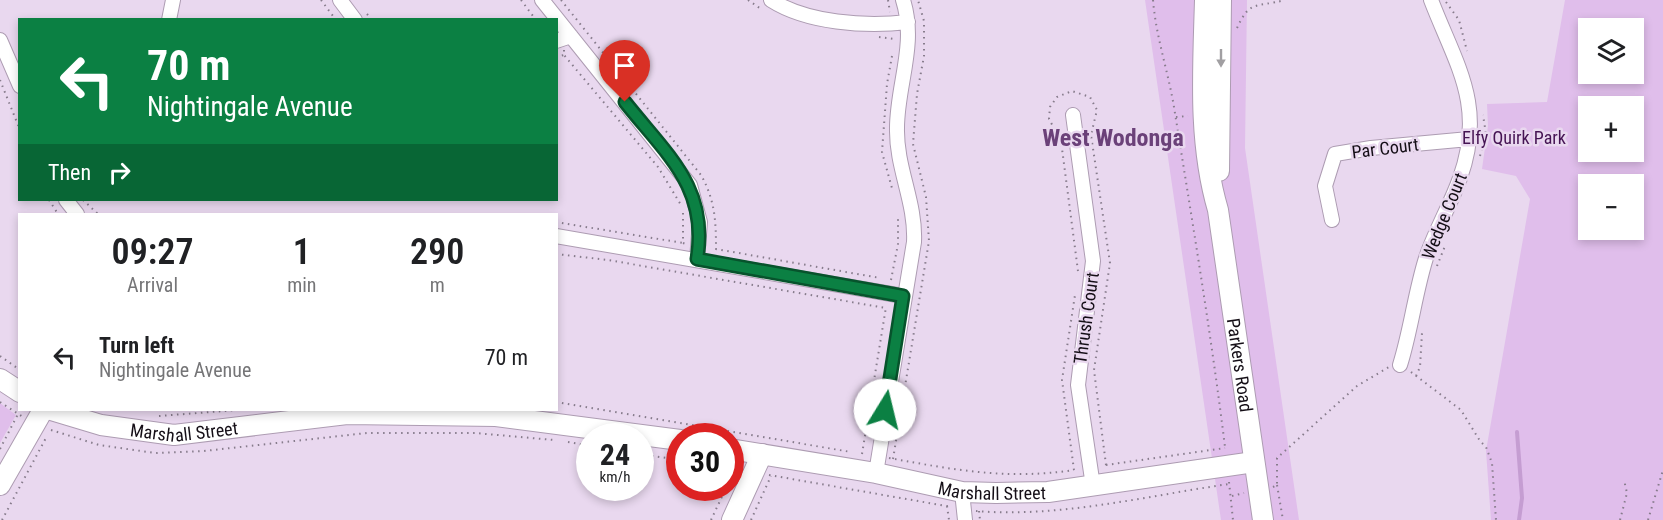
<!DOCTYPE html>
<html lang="en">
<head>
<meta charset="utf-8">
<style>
  :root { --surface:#fff; --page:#f6f6f6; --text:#202124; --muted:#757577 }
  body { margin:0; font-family:"Roboto Condensed",sans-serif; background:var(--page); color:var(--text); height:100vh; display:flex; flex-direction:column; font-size:22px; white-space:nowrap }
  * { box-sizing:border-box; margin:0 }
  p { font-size:20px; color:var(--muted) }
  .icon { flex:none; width:33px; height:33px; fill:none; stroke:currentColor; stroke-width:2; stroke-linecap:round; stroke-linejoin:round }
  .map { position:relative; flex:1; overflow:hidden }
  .sheet { position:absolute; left:18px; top:213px; width:540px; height:198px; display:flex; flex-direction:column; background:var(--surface); border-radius:0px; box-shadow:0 3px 9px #0003 }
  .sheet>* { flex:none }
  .banner { position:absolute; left:18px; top:18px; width:540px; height:183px; border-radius:0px; box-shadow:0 3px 9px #0003; background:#0b8043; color:#fff; overflow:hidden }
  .controls { position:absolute; left:1578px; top:18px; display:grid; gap:12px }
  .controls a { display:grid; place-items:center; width:66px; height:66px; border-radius:0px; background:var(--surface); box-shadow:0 3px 9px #0003; font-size:30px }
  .speed { position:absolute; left:576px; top:423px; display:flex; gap:12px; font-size:30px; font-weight:700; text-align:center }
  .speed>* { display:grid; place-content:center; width:78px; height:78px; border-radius:50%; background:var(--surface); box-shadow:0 3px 9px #0003; line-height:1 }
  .speed small { font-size:15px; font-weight:400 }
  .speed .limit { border:9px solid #d22; background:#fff; color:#111 }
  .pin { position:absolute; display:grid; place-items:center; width:51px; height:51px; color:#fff; margin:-62px -26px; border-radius:50% 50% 50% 0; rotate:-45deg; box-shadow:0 0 6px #0007 }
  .pin .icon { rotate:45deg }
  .me { position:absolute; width:66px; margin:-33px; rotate:9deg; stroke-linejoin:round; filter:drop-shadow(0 0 4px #0008) }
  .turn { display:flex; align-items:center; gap:21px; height:126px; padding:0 30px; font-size:27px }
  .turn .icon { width:78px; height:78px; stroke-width:2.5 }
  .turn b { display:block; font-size:42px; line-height:51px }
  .then { display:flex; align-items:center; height:57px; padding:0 30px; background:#0003; gap:12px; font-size:22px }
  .eta { display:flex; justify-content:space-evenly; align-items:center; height:102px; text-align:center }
  .eta b { font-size:36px; font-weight:600; line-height:42px }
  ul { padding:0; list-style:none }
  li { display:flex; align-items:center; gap:18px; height:84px; padding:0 30px }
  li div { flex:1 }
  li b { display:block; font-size:22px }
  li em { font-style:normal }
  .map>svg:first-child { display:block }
</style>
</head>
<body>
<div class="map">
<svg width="1663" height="520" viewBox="0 0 1663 520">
  <rect width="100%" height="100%" fill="#e9d8ef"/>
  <path fill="#e0beeb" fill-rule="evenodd" d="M1145 0H1247L1245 148 1299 520H1221Z
    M1565 0H1663V520H1491L1486 451 1530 199 1516 176 1482 169 1488 126 1487 104 1547 102ZM1588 28H1634V74H1588ZM1588 106H1634V152H1588ZM1588 184H1634V230H1588Z
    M0 403 16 415 0 443Z"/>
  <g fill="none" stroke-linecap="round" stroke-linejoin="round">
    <path stroke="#c59dd2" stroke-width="4" d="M1517 432 1522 498 1519 520"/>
    <g stroke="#ad9cb2" stroke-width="16">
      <path id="street" d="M340 0 355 20
        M542 0 690 185 700 222 697 259
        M771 0C807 23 865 27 908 22
        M169 20 173 0
        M0 40 20 86
        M556 41 571 36
        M1073 115 1093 261 1078 385 1093 486
        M66 200 77 214
        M1332 220 1325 186 1335 154 1371 148 1469 139
        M556 236 903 296
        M1400 365C1411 330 1415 293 1426 258 1435 231 1450 206 1460 178 1486 105 1456 65 1431 0
        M876 473 914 242C916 202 896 168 897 128 897 85 917 44 903 0
        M962 492 965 520"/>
    </g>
    <g stroke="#ad9cb2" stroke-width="22">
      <g id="secondary">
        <path id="s1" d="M1205 0C1203 70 1198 142 1218 210L1263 520"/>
        <path d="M1219 171 1221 0"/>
        <path d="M0 379 20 392"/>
        <path id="s2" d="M51 410 101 425 174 435 347 414 496 416 680 440"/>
        <path id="s3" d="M730 449 876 473 962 492 996 493 1048 492 1254 462"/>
        <path d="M0 485 43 410"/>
        <path d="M732 520 762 454"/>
      </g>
    </g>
    <path stroke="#877c8c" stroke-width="2" stroke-dasharray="1.5 4.5" stroke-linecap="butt" d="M321 0 336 20
      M521 0 536 20
      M561 0 701 175C715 200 716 221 716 249L880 278
      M748 0 761 9
      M888 0 890 12
      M1153 0C1156 37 1168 71 1174 107 1192 220 1211 333 1225 447
      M1446 2 1459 20 1467 51
      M367 14 372 20
      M1237 28C1250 0 1254 8 1285 0
      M879 37 894 39
      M564 50V55L658 167 681 205
      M892 56 887 84 882 152 893 192
      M556 57 564 55
      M0 80 20 130
      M1176 117 1188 116
      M1480 156 1486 134 1483 115
      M49 200 58 214
      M83 200 98 214
      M683 213V243L686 244
      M556 222 683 243
      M556 254 608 260 886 308
      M1437 266 1445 246
      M1078 271 1061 141 1049 119 1050 107 1057 97 1072 91 1090 97 1097 110 1091 135 1110 263 1094 370 1106 465
      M891 280 898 244V215
      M0 356 20 370
      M1411 372 1461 410 1480 441 1486 447 1492 463 1496 520
      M1416 376 1420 367 1422 333
      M0 402 23 417
      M556 402 851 452
      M159 416 237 410
      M51 430 99 445 155 453 204 451 367 433H475L554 440
      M568 442 590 446
      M0 449 18 414
      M640 454 680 460
      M862 454 886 307
      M889 458C955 470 1007 480 1074 470
      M893 459 929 241 926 197 913 144 917 94 924 56V21L918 0
      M1106 465 1225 448
      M730 469H735L730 478
      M1074 470 1062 380 1075 295
      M769 475 952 507
      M1229 482 1233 520
      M1277 485 1283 520
      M1273 487 1277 485V458L1357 386 1389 367
      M1232 496 1244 493
      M947 506 949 520
      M976 511C1059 518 1146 496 1229 484
      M979 511 980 520
      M2 520 47 436
      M711 520 726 488
      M751 520 771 476
      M1620 520 1627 493 1624 480
      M1648 520 1663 470"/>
    <use href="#street" stroke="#fff" stroke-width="14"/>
    <use href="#secondary" stroke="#fff" stroke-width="20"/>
  </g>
  <defs><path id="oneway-solid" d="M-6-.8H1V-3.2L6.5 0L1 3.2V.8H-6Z" transform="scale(1.5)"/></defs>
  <use fill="#a19fa2" href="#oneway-solid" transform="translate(1221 58) rotate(90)"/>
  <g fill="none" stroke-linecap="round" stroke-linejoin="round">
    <g stroke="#07532c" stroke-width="15">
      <path id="route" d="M625 102C666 154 709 187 697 259L903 296 885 410"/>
    </g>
    <use href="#route" stroke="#0b8043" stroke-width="10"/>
  </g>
  <g text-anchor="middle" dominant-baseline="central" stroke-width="5" stroke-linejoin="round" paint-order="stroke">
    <g font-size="18" fill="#451353" stroke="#e9d8ef">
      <text x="1514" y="137">Elfy Quirk Park</text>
    </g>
    <g font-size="18" fill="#140e16" stroke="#e9d8ef">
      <text transform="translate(1385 148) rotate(-7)">Par Court</text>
      <text transform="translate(1444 216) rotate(-68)">Wedge Court</text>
      <text transform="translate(1086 318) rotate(-82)">Thrush Court</text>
      <text stroke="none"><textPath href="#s1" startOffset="368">Parkers Road</textPath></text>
      <text stroke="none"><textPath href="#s2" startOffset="136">Marshall Street</textPath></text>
      <text stroke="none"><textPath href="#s3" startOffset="266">Marshall Street</textPath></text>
    </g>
    <g font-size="24" font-weight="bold" fill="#6b4179" stroke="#e9d8ef">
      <text x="1113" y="138">West Wodonga</text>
    </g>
  </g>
</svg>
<div class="controls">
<a><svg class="icon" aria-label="layers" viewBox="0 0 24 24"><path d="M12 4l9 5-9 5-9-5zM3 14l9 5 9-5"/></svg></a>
<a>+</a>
<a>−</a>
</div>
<div class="speed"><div>24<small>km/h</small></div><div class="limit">30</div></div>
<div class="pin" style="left:625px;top:102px;background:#d93025"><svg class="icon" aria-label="arrive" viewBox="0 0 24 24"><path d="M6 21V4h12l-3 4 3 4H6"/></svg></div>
<svg class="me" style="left:885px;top:410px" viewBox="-20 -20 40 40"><circle r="19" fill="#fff"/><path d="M0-13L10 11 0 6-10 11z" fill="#0b8043"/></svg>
<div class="banner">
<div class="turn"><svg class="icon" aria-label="left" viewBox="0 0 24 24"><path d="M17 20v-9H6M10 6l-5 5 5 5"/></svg><div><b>70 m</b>Nightingale Avenue</div></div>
<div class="then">Then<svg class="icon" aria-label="right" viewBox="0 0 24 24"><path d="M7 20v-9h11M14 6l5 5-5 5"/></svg></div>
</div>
<section class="sheet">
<div class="eta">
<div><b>09:27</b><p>Arrival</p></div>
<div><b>1</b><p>min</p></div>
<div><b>290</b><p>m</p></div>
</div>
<ul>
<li><svg class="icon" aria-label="left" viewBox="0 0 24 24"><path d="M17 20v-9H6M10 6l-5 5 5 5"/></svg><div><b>Turn left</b><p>Nightingale Avenue</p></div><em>70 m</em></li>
</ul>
</section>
</div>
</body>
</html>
